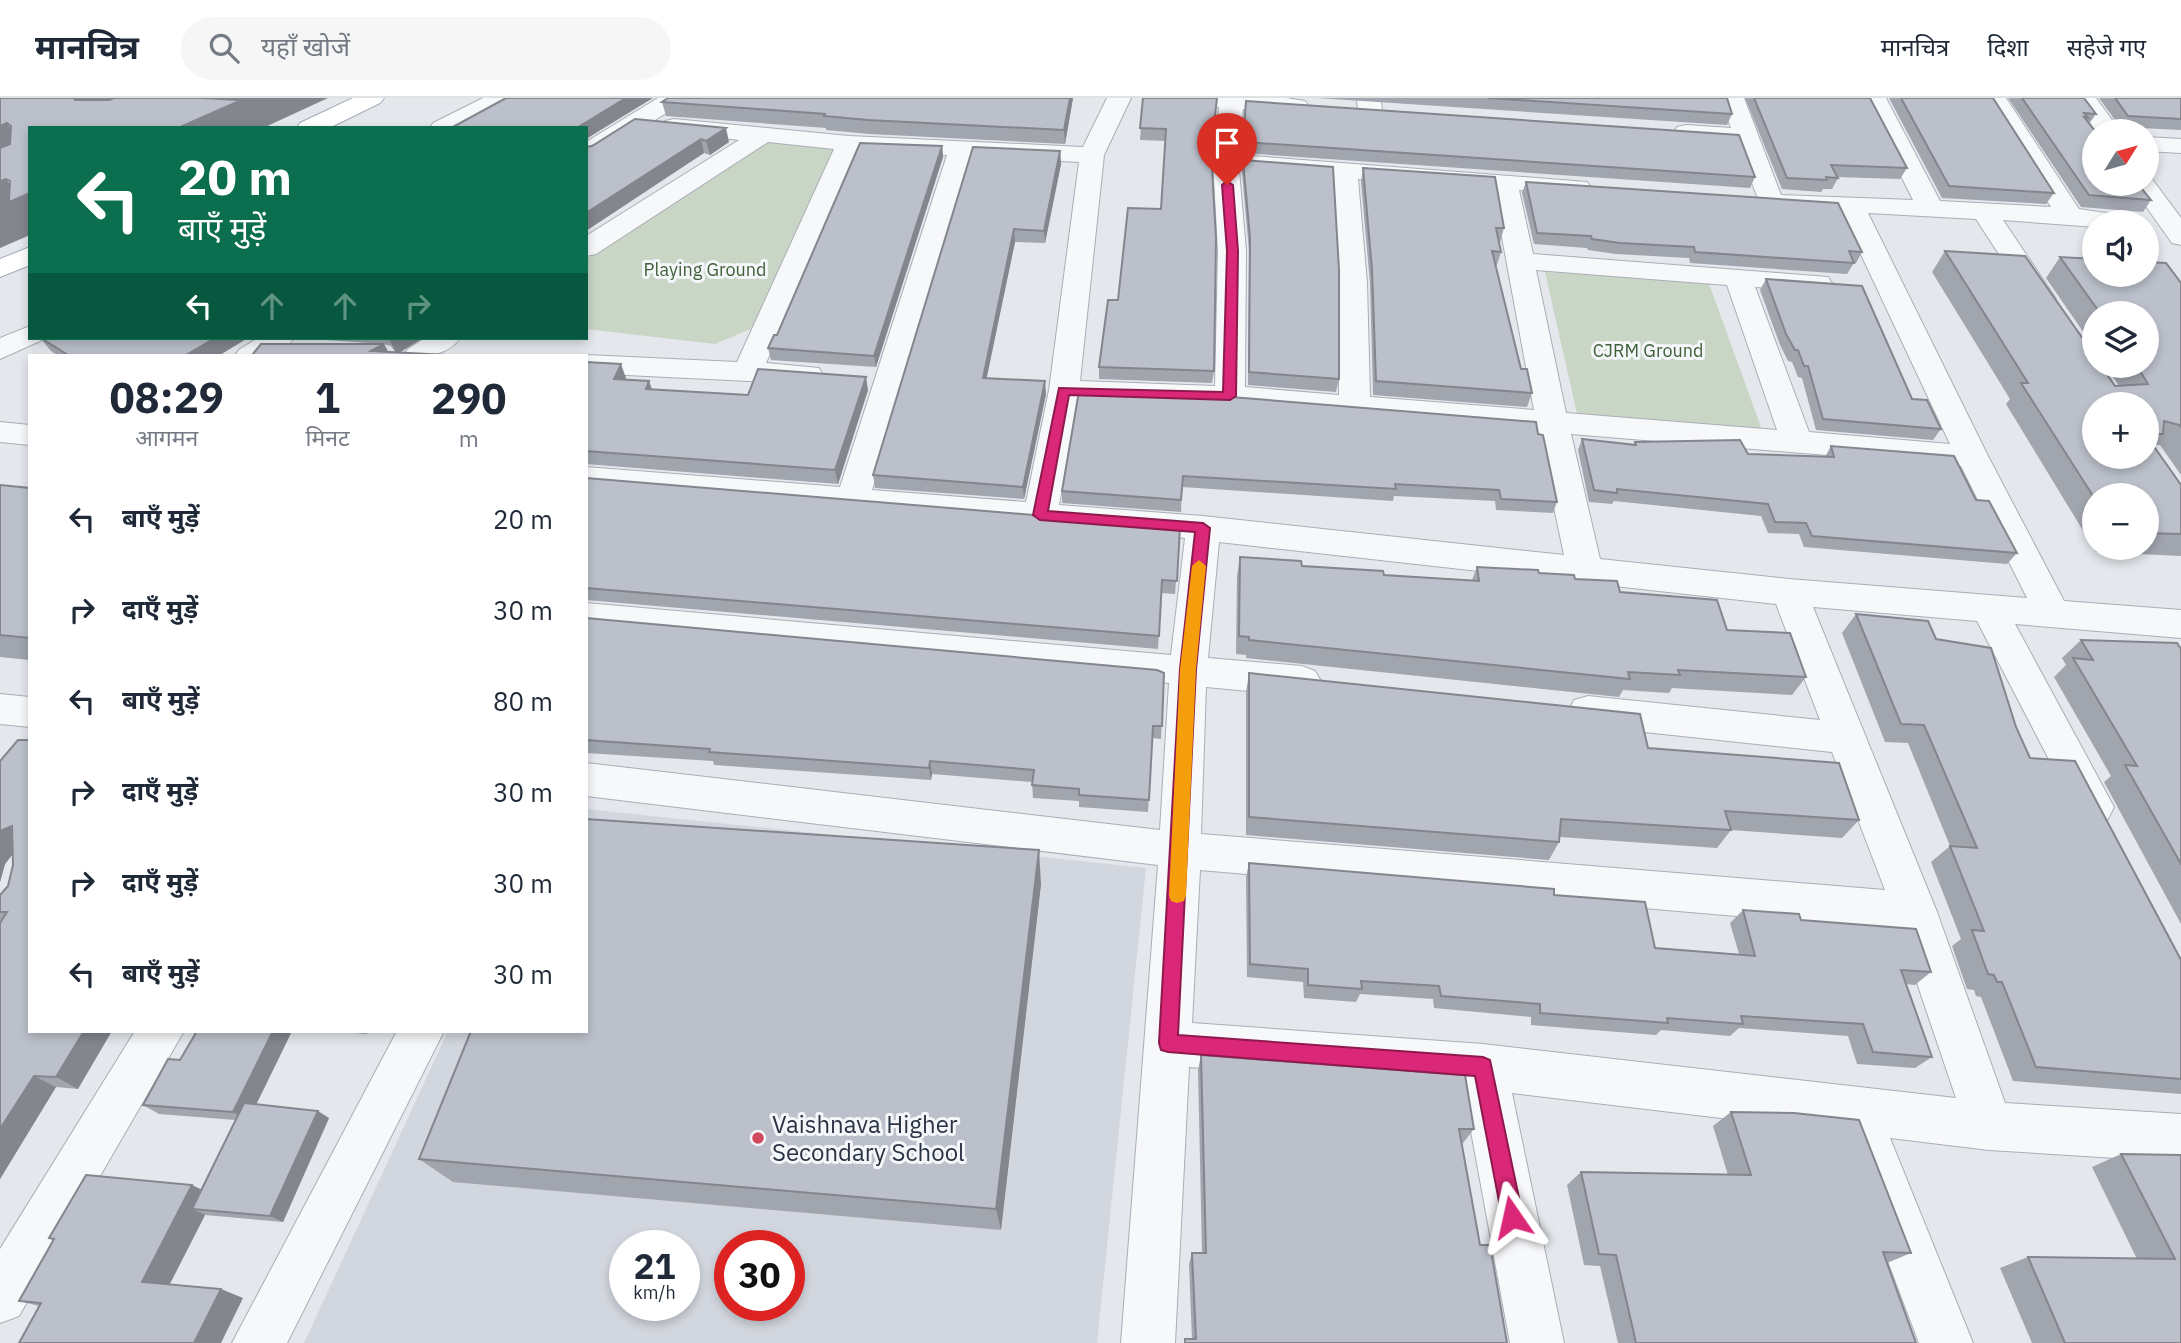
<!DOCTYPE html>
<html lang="hi">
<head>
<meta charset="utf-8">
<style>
  :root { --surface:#fff; --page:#f6f6f7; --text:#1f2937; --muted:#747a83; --line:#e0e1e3 }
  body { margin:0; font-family:"IBM Plex Sans","Noto Sans Devanagari",sans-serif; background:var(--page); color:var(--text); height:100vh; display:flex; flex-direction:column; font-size:26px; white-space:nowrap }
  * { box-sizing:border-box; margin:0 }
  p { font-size:23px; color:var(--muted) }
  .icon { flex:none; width:38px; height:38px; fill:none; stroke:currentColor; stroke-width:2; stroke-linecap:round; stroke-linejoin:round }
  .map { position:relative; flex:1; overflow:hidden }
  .panel { position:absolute; left:28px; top:256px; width:560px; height:679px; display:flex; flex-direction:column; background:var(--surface); border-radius:0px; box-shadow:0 4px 10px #0003 }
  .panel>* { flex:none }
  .banner { position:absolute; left:28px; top:28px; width:560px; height:214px; border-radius:0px; box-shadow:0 4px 10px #0003; background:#0b6e4f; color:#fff; overflow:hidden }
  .needle { width:46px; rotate:53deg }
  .buttons { position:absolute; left:2082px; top:21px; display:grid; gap:14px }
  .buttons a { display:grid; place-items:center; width:77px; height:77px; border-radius:50%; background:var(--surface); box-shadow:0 4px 10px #0003; font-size:35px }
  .speed { position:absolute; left:609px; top:1132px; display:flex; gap:14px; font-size:35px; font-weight:700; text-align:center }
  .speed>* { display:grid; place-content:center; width:91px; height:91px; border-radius:50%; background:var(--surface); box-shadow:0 4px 10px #0003; line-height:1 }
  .speed small { font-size:18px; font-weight:400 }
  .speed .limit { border:10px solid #d22; background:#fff; color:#111 }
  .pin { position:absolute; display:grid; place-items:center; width:60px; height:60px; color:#fff; margin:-72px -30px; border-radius:50% 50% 50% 0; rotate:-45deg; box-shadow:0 0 7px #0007 }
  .pin .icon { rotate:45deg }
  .me { position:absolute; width:77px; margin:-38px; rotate:349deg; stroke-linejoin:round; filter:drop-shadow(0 0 5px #0008) }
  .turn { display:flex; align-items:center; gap:24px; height:147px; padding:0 35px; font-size:32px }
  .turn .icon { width:91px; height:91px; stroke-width:2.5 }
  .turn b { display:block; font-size:49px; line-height:60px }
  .lanes { display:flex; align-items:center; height:66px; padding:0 35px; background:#0003; justify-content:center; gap:35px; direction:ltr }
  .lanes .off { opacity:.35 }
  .eta { display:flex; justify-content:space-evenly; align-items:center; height:119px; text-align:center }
  .eta b { font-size:42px; font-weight:800; line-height:49px }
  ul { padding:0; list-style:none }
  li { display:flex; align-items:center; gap:21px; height:91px; padding:0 35px }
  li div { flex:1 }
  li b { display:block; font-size:26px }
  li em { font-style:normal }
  header { display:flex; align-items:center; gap:42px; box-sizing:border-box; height:98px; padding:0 35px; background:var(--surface); border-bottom:2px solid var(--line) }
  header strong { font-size:33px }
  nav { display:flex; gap:38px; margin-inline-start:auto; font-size:24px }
  .search { width:490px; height:63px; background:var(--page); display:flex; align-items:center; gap:18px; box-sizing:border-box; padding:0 24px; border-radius:38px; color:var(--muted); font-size:26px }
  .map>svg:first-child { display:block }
</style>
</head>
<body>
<header>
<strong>मानचित्र</strong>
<div class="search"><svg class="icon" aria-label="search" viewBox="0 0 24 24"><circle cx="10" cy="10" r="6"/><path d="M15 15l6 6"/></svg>यहाँ खोजें</div>
<nav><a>मानचित्र</a><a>दिशा</a><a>सहेजे गए</a></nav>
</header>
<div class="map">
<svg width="2181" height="1245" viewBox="0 0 2181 1245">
  <rect width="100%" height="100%" fill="#e4e7ec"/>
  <path fill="#d2d6de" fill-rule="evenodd" d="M586 711 1146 770 1097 1245H304L448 933H586ZM625 1148H684V1208H625ZM730 1148H789V1208H730Z"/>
  <path fill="#c9d6c5" d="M771 43 837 49 760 227 715 246 586 231V160Z
    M1545 174 1708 183 1762 332 1578 320Z"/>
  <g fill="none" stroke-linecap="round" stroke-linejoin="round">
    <g stroke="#a9aeb7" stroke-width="2">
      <path id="minor" d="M483 0H513L509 5 461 30H430L433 25Z
        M658 0H686L682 5 595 60 586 62V44Z
        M1107 0H1131L1104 57 1080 283 1215 288 1218 153 1213 64 1219 9 1192 5 1188 0H1286L1305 3 1309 8 1305 13 1297 15 1243 11 1239 57 1587 84 1591 89 1587 94 1578 97 1519 92 1533 156 1828 179 1832 185 1828 191 1818 193 1755 189 1809 334 1950 346 1841 114 1761 108 1736 45 1677 39 1674 34 1677 29 1686 27 1731 30 1720 0H1744L1781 97 1913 102 1862 0H1886L1940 103 2051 109 1982 0H2006L2079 111 2127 118 2131 124H2095V129L2003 122 2056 201 2052 207 2042 210 2032 207 1976 121 1868 115 1988 358 2064 503 2181 512V540L2015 526 2114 709 2108 721 2094 726 2080 721 1977 523 1813 509 1937 814 2005 1005 2181 1016V1064L1989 1052 1890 1040 1973 1245H1919L1839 1034 1512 995 1564 1245H1510L1463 990 1189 969 1175 1245H1121L1158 767 586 698V665L1160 732 1169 585 586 531V505L1171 557 1185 440 586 391V369L840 389 947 57 858 53 766 265 819 270 823 277 819 284 808 286 586 275V257L737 264 834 51 768 44 596 156 586 158V138L739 42 665 33 662 28 665 23 674 21 849 38 1083 49ZM972 58 1079 64 1049 292 1026 404 872 392ZM1239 72 1333 79 1339 185V297L1245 289 1246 153ZM1358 81 1493 91 1534 312 1370 299 1367 185ZM1536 172 1727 187 1777 332 1566 315ZM1077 302 1230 308 1538 333 1564 457 1203 418 1059 407ZM1571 336 1961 368 2027 500 1789 481 1600 461ZM1219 444 1776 506 1820 622 1588 598 1574 602 1569 613 1574 624 1588 628 1832 654 1885 792 1201 736 1206 589 1302 598 1315 593 1321 583 1315 573 1302 568 1208 560ZM1200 772 1899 832 1956 1000 1483 946 1192 925Z
        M1357 0H1381L1382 14 1378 19H1362L1358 14Z
        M2072 0H2096L2120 33H2096Z
        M2147 39 2181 41V55L2147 53Z
        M2147 79 2152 81 2181 120V147L2172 145 2130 86H2147Z
        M30 228V240H43L40 243 0 261V240Z
        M258 240H294C280 260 257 257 235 257L240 251Z
        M425 240H460C446 260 425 257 403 257L408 251Z
        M0 324 30 327V347L0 344Z
        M0 596 30 599V629L0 626Z
        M135 933H184L19 1218 0 1225V1151Z
        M397 933H444L287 1245H232Z"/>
    </g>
    <g stroke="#a3abb8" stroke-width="2">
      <path id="major" d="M353 0H384L380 5 329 30H297L300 25Z
        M30 149V167L0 179V161Z"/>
    </g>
    <use href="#minor" fill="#f7f8fa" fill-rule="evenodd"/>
    <use href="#major" fill="#fff" fill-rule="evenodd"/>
  </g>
  <path fill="#a1a5ae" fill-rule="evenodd" d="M668 0H1073L1065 46 870 36 826 32V30L666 18 662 4Z
    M1143 0 1211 54 1214 273 1212 285 1099 281V269L1118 202 1161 111 1165 43 1140 42Z
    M1317 0H1727L1732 16 1727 27Z
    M1745 0H1870L1907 70 1900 81 1838 79V80L1832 91H1823L1821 94 1782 91Z
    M1889 0H1993L2054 95 2046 106 1942 100Z
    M2008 0H2084L2096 16 2089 26 2151 102 2143 114 2081 109Z
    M2099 0H2181V32L2120 29Z
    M1246 3 1755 79 1750 90 1242 55Z
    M635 21 729 44 710 57 704 55 666 79 592 48Z
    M942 48 943 59 876 269 771 262 768 250 777 237Z
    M973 49 1060 53 1061 66 1045 145 1015 144 986 280 1046 296 1024 401 875 390 873 377Z
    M1243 62 1339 281 1336 294 1248 287 1249 153 1242 75Z
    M1363 70 1504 130 1500 144H1499L1501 154 1497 167H1495L1521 271 1532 295 1527 309 1373 297 1370 185 1361 84Z
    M1526 84 1862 154 1856 165H1854L1847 176 1690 165 1689 160 1616 156 1588 152 1587 150 1534 146 1522 95Z
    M1945 153 2115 288H2119L2106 268H2147V215H2095V251L2046 180 2060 159 2181 185V377L2160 347H2153L2181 387V458L2096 454 2006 306 2010 301 1932 174ZM2095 397H2147V450H2095Z
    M1766 181 1912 301 1941 331 1933 342 1816 332 1802 280 1798 279 1792 264 1788 263 1780 247 1760 192Z
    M40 240 220 257H57L51 253Z
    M298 240H423L399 255 252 257 382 246ZM384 246 391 248 396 255 388 254Z
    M586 264 626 280 625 282 652 291 748 297 868 292 838 386 586 366Z
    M1079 293 1538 336 1557 404 1553 415 1496 412 1495 403 1394 398 1393 403 1182 389 1181 414 1062 405V393Z
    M1582 341 1633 347 1635 344 1748 356 1825 359 1831 348 1976 402 2017 455 2007 466 1804 449 1799 436 1768 435 1761 418 1614 403 1612 406 1589 404 1578 352Z
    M586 380 1180 429 1175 496 1161 495 1158 551 586 502Z
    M0 387 30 390V562L0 559Z
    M1240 459 1302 468 1384 477 1472 482 1477 469 1539 475 1575 481 1620 494 1727 532 1806 579 1792 597 1672 590 1669 595 1623 592 1619 599 1246 560V557L1236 556 1237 478Z
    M1856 516 1936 541 2016 629 2030 660 2181 862V996L2013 983 1981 899 1976 898 1974 892 1967 891 1952 848 1961 841 1931 764 1950 748 1908 645 1885 644 1842 535Z
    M586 520 1164 575 1161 641 1152 640 1148 714 1079 709V703L1033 700 1032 684 932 676 931 682 714 667 713 663 586 655Z
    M2081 542 2181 551V826L2104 684 2111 678 2054 579 2066 567 2062 560Z
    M1249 575 1648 650 1859 722 1842 740 1731 732 1717 750 1560 739 1559 744 1549 762 1246 737V594Z
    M0 663 78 991 56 989 0 1081V797L8 788 13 767 12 757 5 766 0 784Z
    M1249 765 1554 797 1655 850 1739 856 1730 825 1743 812 1801 822 1931 874 1915 887 1906 886 1932 959 1915 970 1857 966 1848 938 1739 930 1730 938 1661 932 1656 937 1531 927V919L1434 910 1433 901 1360 896 1356 904 1304 900 1303 884 1247 879 1246 779Z
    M1041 786 1001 1132 453 1084 419 1061Z
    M197 933H292L256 1007 329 1020 283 1124 205 1117 170 1186 243 1200 39 1208 19 1203 53 1142 49 1140 201 1091 236 1022 159 1016 143 1007 180 962Z
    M329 933H368L367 936Z
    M1201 957 1474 1031 1463 1045H1462L1480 1147 1507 1245H1184L1185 1241H1192L1189 1166 1192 1155H1202L1198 972Z
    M1731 1014 1911 1155 1887 1165 1916 1245H1618L1600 1168 1584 1167 1567 1087 1581 1074 1728 1077 1713 1028Z
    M2121 1056 2181 1057V1245H2032L2000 1170 2028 1159 2137 1161 2092 1069Z"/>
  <path fill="#83868d" d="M74 0H147L93 29Z
    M203 0H328L263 30H178Z
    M626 0H653L586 41V30H580V28Z
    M1070 0H1073L1065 46 1064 32Z
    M7 25 29 56 0 67V28Z
    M726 30 729 44 710 57 706 43Z
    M701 41 704 55 586 133V115Z
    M942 48 943 59 876 269 874 258Z
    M1060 53 1061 66 1045 145 1044 133Z
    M6 81 20 100 30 95V137L0 150V83Z
    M1014 131 1015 144 984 293 983 280Z
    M215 240H248L220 257H186Z
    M392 240H423L397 256 389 241Z
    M384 246 390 257 371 253Z
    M621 266 626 280 619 295 614 281Z
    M866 279 868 292 838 386 835 372Z
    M649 283 654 297 646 291Z
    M1045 283 1046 296 1024 401 1023 389Z
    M930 663 932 676 931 682 929 670Z
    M12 728 18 749 5 766 0 784V733Z
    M1039 752 1041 786 1001 1132 996 1111Z
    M84 933H112L78 991 56 979Z
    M273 933H292L248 1023 233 1014Z
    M34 978 56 989 0 1081V1031Z
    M318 1013 329 1020 283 1124 270 1118Z
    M192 1087 215 1098 192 1111 205 1117 166 1193 142 1184Z
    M221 1191 243 1200 221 1245H194Z"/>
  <path fill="#bbc0ca" stroke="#83868d" stroke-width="2" fill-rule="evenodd" d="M0 0H74L75 2H109L114 0H203L238 2 246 0 178 30H30V95L0 108V106L9 102 10 83 6 81 0 83V50L10 46 11 28 7 25 0 28Z
    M506 0H626L580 28V30H451Z
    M668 0H1070L1064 32 868 22 824 18 825 16 662 4Z
    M1143 0H1217L1211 52 1216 141 1214 273 1099 269 1108 202H1118L1128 110 1161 111 1166 31 1140 30Z
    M1488 0H1727L1732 16Z
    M1754 0H1870L1907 70 1831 67 1838 80 1826 79 1827 82 1787 80Z
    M1901 0H1993L2054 95 1949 88Z
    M2022 0H2084L2096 16 2084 15 2088 20 2084 19 2095 33V86H2138L2151 102 2089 97Z
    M2115 0H2181V21L2128 18Z
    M1246 3 1739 37 1755 79 1243 44Z
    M635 21 726 30 706 43 701 41 586 115V49L592 48Z
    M860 45 942 48 874 258 768 250 774 237H777Z
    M973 49 1060 53 1044 133 1014 131 983 280 1045 283 1023 389 873 377Z
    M1243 62 1333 69 1339 172V281L1249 274 1250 140Z
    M1363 70 1495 79 1504 130H1496L1501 154 1492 153 1521 271H1527L1532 295 1376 283 1372 171Z
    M1526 84 1838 105 1862 154 1849 153 1854 165 1695 154 1694 149 1620 145 1592 141 1591 138 1537 135Z
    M1945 153 2025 158 2095 258V268H2101L2115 288 2148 286 2137 268H2147V215H2100L2060 159 2095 161V177H2147V164L2166 165 2181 185V329L2179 327 2164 323 2163 336H2150L2148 340 2181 387V436L2147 435V397H2095V401L2021 285H2028ZM2095 306H2147V359H2095Z
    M1766 181 1862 188 1912 301 1927 302 1941 331 1823 321 1808 268H1804L1798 252H1795L1786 236Z
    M41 240H215L186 257H68Z
    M261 246H384L371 253 447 257H252Z
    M586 264 621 266 614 281 649 283 646 291 748 297 758 271 866 279 835 372 586 353Z
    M1079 293 1231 299 1536 324 1538 336 1543 337 1557 404 1501 401 1499 392 1395 386 1396 391 1183 378 1181 402 1062 393Z
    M1582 341 1636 347 1635 344 1740 342 1748 356 1834 359 1831 348 1954 358 1976 402 1989 403 2017 455 1812 438 1806 425 1775 424 1768 406 1617 391V395L1594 392Z
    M586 380 1180 429 1177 483 1162 482 1159 538 586 490Z
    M0 387 30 390V540L0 537Z
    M1240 459 1301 463 1302 468 1383 473 1384 477 1479 483 1477 469 1538 472 1539 475 1574 477 1575 481 1617 483 1620 494 1717 502 1727 532 1790 535 1806 579 1678 572 1680 577 1628 574 1630 581 1249 542V539L1239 538Z
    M1856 516 1928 523 1936 541 1991 550 2016 629 2030 660 2075 663 2181 862V981L2036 969 2002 884H1997L1994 877 1988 876 1972 832 1984 833 1950 748 1977 750 1924 627 1901 626Z
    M586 520 1157 572 1164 575 1162 628H1153L1149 702 1079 697V691L1032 687 1034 672 930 663 929 670 709 654 710 651 586 642Z
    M2081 542 2177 545 2181 551V766L2125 667 2137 668 2073 560 2093 562Z
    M1249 575 1640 616 1648 650 1839 665 1859 722 1725 713 1731 732 1561 721 1559 744 1249 719Z
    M18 642H30V933H84L56 979 34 978 0 1031V825L7 814H0V797L8 788 13 767 12 728 0 733V663Z
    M586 721 1039 752 996 1111 419 1061 471 933H586Z
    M1249 765 1554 791V797L1645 804 1655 850 1755 858 1743 812 1799 816 1801 822 1916 831 1931 874 1901 872 1932 959 1873 954 1863 926 1741 918 1743 926 1667 920 1668 925 1540 915V906L1441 898 1439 888 1361 883 1362 891 1308 887V871L1250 866Z
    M197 933H273L233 1014 143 1007 168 961 180 962Z
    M1201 957 1465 977 1474 1031H1459L1480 1147H1490L1507 1245H1185V1241H1196L1192 1155H1206Z
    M244 1005 318 1013 270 1118 192 1111Z
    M1731 1014 1794 1015 1859 1022 1911 1155 1883 1154 1916 1245H1636L1616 1157 1599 1156 1581 1074 1751 1077Z
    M2121 1056 2181 1057V1245H2065L2028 1159 2175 1161Z
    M86 1077 192 1087 142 1184 221 1191 194 1245H19L41 1205 19 1203 54 1141 49 1140Z"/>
  <path fill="#db2777" stroke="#8e194d" stroke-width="2" d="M1227 83 1233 87 1238 153 1236 298 1230 302 1069 297 1048 413 1203 425 1210 430 1196 571 1178 937 1483 959 1490 962 1523 1119 1520 1127 1512 1130 1505 1127 1502 1119 1475 978 1168 954 1161 952 1159 945 1180 571 1195 434 1040 422 1033 417 1059 290 1223 294 1227 153 1222 87Z"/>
  <path fill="#f59e0b" d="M1199 462 1206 468 1196 571 1186 797 1184 803 1177 805 1171 803 1169 797 1180 571 1192 468Z"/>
  <circle fill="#d1495b" stroke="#f4f6f9" stroke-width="2.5" cx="758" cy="1040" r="7"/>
  <g text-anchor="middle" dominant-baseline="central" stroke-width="6" stroke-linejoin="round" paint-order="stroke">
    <g font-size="18" fill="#3f6138" stroke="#f4f6f9">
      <text x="705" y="171">Playing Ground</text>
      <text x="1648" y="252">CJRM Ground</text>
    </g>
    <g font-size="24" fill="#2b3445" stroke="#f4f6f9" text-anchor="start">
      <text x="772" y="1026">Vaishnava Higher<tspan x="772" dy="28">Secondary School</tspan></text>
    </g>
  </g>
</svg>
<div class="buttons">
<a><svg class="needle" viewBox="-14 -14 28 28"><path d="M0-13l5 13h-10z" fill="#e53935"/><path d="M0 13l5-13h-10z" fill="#747a83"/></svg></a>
<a><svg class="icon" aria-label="sound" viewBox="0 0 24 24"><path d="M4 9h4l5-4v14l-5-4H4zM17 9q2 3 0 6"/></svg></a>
<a><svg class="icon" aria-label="layers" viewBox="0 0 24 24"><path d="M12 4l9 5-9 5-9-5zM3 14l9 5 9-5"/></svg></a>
<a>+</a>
<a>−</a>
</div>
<div class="speed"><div>21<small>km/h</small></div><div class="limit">30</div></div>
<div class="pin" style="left:1227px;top:87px;background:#d93025"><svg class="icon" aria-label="arrive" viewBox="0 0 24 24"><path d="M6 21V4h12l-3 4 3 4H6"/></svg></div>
<svg class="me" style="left:1512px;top:1119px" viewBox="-20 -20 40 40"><path d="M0-17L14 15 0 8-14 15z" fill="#db2777" stroke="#fff" stroke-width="4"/></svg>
<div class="banner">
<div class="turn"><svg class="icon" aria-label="left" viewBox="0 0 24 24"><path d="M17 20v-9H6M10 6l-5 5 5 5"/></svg><div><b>20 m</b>बाएँ मुड़ें</div></div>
<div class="lanes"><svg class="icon" aria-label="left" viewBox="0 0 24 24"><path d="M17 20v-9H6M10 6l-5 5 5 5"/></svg><svg class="icon off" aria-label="ahead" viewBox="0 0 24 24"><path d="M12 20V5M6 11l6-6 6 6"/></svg><svg class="icon off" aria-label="ahead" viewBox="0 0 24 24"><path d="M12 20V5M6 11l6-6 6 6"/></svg><svg class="icon off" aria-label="right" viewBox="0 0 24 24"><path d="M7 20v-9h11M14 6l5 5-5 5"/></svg></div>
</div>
<section class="panel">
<div class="eta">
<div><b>08:29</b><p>आगमन</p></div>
<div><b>1</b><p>मिनट</p></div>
<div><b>290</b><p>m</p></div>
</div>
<ul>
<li><svg class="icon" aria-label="left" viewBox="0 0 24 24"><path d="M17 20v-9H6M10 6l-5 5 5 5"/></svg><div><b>बाएँ मुड़ें</b></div><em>20 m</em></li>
<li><svg class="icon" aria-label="right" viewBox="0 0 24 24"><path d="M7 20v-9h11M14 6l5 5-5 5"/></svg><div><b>दाएँ मुड़ें</b></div><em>30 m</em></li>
<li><svg class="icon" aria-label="left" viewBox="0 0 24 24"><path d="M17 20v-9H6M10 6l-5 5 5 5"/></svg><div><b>बाएँ मुड़ें</b></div><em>80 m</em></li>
<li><svg class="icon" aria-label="right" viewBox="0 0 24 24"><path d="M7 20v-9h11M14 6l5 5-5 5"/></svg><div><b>दाएँ मुड़ें</b></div><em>30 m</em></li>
<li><svg class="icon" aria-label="right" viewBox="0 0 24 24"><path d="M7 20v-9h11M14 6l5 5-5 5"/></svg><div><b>दाएँ मुड़ें</b></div><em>30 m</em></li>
<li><svg class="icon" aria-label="left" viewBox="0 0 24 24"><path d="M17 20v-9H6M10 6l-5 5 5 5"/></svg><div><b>बाएँ मुड़ें</b></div><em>30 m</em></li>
</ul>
</section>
</div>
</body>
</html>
